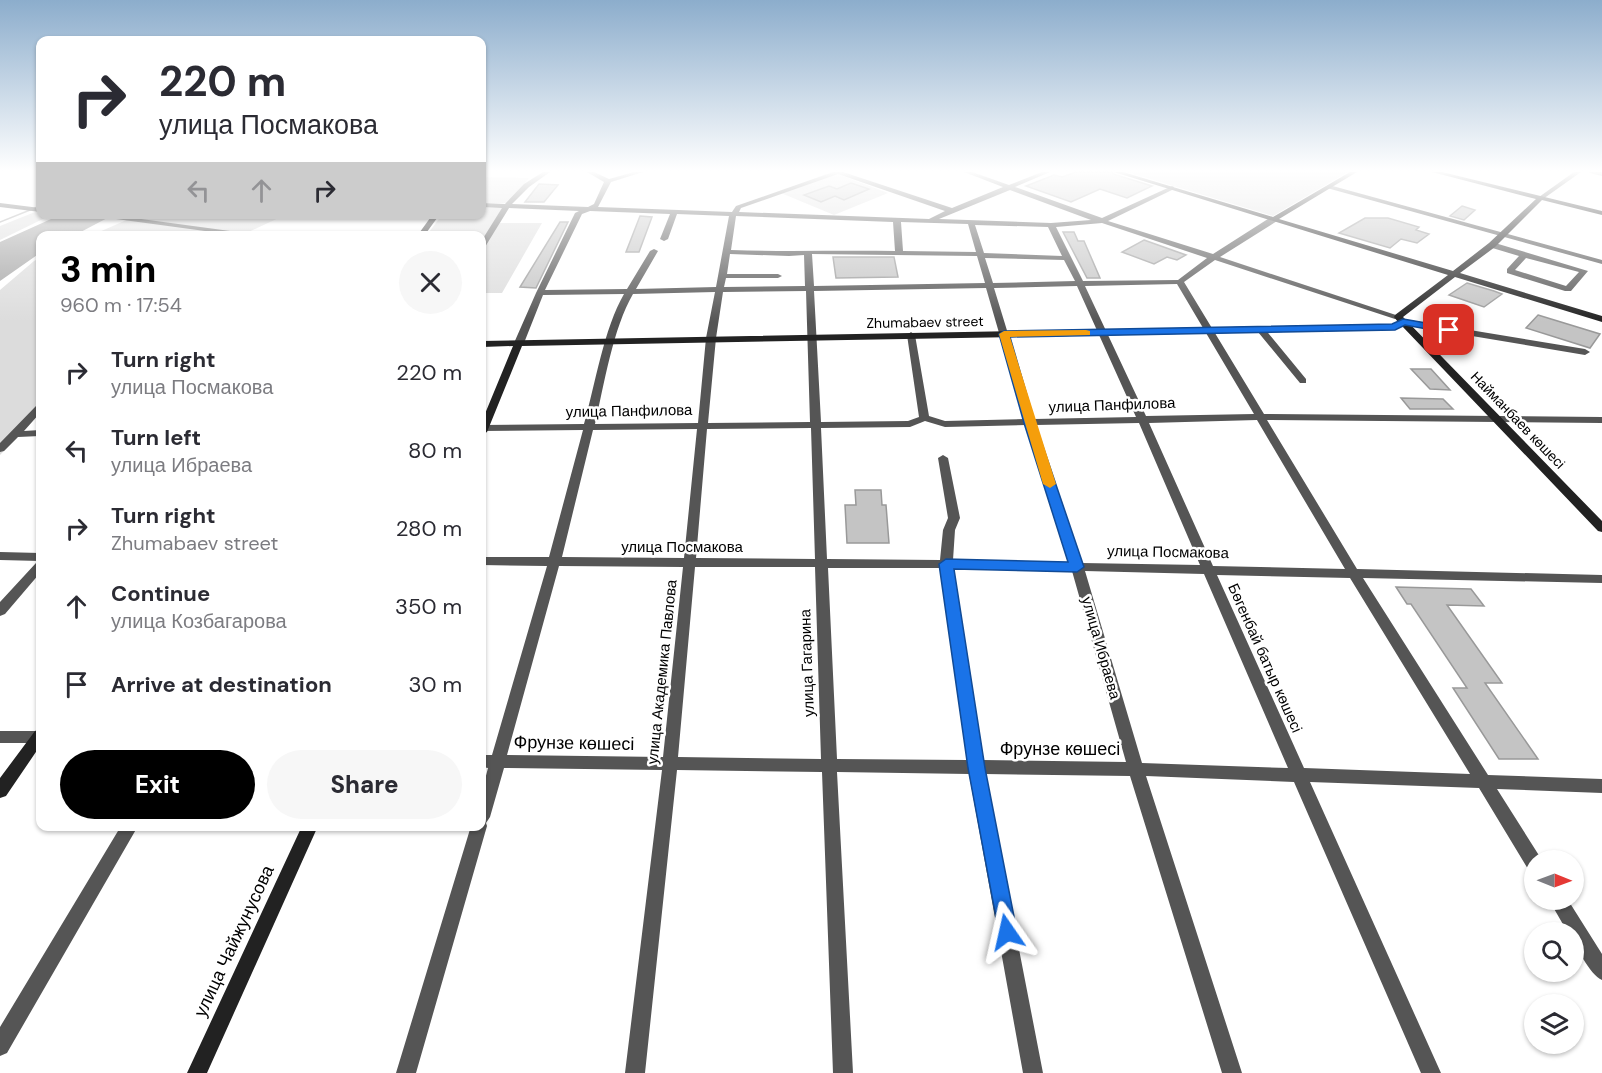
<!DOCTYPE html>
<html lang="en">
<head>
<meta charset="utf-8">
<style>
  :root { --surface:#fff; --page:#f7f7f7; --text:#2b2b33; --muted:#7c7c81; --accent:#000 }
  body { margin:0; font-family:"DM Sans",sans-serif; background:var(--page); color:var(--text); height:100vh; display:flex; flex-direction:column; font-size:22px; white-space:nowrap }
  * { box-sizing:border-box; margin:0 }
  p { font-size:20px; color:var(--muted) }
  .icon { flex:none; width:33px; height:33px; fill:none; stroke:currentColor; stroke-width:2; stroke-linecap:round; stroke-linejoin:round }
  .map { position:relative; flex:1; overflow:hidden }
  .details { position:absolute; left:36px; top:231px; width:450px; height:600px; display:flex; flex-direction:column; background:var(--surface); border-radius:12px; box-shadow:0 2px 4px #0004 }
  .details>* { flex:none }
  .top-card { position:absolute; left:36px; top:36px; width:450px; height:183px; border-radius:12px; box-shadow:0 2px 4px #0004; background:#fff; color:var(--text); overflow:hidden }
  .needle { width:39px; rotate:91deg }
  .buttons { position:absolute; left:1524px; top:850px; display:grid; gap:12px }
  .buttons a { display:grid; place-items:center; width:60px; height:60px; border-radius:50%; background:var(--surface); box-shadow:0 2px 4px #0004; font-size:30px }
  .pin { position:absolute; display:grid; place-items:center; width:51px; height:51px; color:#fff; margin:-26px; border-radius:12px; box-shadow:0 3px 9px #0006 }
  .me { position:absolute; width:66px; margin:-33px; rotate:349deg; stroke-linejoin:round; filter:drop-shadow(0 0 4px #0008) }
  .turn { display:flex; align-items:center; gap:21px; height:126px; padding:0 24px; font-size:27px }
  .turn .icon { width:78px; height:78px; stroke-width:2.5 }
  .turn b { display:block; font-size:42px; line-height:51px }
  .lanes { display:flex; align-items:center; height:57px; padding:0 24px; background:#0003; justify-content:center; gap:30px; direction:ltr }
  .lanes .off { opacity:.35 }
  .round { display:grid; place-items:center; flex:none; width:63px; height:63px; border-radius:32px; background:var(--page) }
  .head { display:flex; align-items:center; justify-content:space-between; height:102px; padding:0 24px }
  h1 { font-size:36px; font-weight:800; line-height:45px; color:var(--accent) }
  .button { display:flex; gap:12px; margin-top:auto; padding:12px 24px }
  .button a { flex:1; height:69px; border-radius:36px; background:var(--accent); color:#fff; font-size:24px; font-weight:800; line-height:69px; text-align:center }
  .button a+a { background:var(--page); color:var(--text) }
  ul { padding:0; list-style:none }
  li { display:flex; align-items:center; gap:18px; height:78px; padding:0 24px }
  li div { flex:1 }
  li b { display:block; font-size:22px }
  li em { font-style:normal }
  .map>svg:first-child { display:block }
</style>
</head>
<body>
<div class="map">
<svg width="1602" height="1073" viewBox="0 0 1602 1073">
  <rect width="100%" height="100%" fill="#fff"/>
  <path fill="#dcdcdc" d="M1127 172H1348L1273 216Z
    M835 173 888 193 834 215 781 193Z
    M482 177 529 178 510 203H482Z
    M482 207 509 208 500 223H542L502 293H482V236H426L442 215 482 214Z
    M40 210V214L51 215 0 240V226Z
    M138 215H285L242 235 90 236Z
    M40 258V413L0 455V290L34 261Z"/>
  <path fill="#a3a3a3" d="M60 215H113L75 235 40 236V253L0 281V242Z"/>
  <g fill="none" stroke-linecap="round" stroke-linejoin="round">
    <path stroke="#a3a3a3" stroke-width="1.5" d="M0 222 40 206"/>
  </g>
  <path fill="#c4c4c4" stroke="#999" stroke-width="1.5" d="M1076 172H1112L1113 174 1152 186 1127 198 1100 189 1071 202 1026 186 1054 175 1062 177Z
    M851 183 869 189 844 200 835 196 821 202 804 195 829 186 837 189Z
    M539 184 558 185 544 202H525Z
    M1462 206 1475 210 1464 220 1450 216Z
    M640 216 652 217 639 252H626Z
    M1365 218H1388L1419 227 1416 230 1429 234 1417 243 1401 239 1390 248 1339 233Z
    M560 222H568L536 288 520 287Z
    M1063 232H1074L1078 241H1084L1100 278H1087Z
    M1144 240 1186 255 1177 260 1167 257 1154 264 1122 252Z
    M833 257H894L898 277 836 278Z
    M1467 283 1494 291 1502 294 1484 307 1449 295Z
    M1538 315 1600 334 1590 348 1526 328Z
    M1411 369H1431L1450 390 1430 389Z
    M1401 398 1443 399 1453 409H1410Z
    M855 490H881L882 505H886L889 543H847L845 505H856Z
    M1396 587 1471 589 1484 606 1447 605 1502 683H1485L1538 759H1499L1453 688H1467L1411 604H1407Z"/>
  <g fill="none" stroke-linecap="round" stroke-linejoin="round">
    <path fill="#555" fill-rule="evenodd" d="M543 172H550L529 187 512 204 588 207 594 204 604 182 587 172H594L609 179 634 172H643L611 182 598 207 732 212 736 206 833 172H843L952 208 1003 187 964 172H972L1009 185 1042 172H1050L1015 187 1102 218 1172 186 1174 187V189L1108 221 1213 254 1271 217H1277V221L1220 257 1402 317 1395 319 1215 260 1184 282 1264 414 1602 417V423L1267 420 1357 569 1602 575V583L1363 578 1488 775 1602 779V793L1497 789 1540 857 1542 861H1534V871L1528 869 1479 788 1310 782 1441 1073H1421L1294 782 1146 776 1242 1073H1222L1130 776 985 774 1043 1073H1023L969 774 837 772 853 1073H833L822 772 677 770 645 1073H625L662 770 504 768 490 817 486 823 487 826 416 1073H396L471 826H482V791L488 768 482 767V755H492L547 566 482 565V557H549L583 430 482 431V425L584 424C595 385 604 328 624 294L543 295 524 343 519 346 514 343 536 293 575 213 579 211 509 208 485 247H482V240L502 208 482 207V203L505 204 524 184ZM838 174 945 211 929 219 739 212 741 208ZM1010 190 1091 220 1051 223 939 219ZM590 211 670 214 660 239 664 241 668 239 677 214 729 216 716 287 636 289 658 251 654 249 650 251 627 289 545 290 582 214ZM736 216 893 222 895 251C840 250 785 252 731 250ZM901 222 968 224 976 252 903 251ZM1102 223 1207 258 1178 280 1083 281 1056 227ZM975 225 1048 227 1062 256 984 253ZM730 254 789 256 804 255 805 286 724 287 726 278H778L782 276 778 274H727ZM812 254 977 256 985 283 814 286ZM985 258 1064 260 1075 281 993 283ZM1177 284 1254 414 1146 416 1085 286ZM1077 286 1136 417 1034 419 994 288ZM986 288 1024 419 945 421 929 416 915 335 911 332 907 335 919 417 908 421 821 422 814 291ZM806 291 810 422 708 423 716 338 723 292ZM715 292 706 338 698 423 595 424C604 385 613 328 633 294ZM1257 420 1345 569 1213 566 1149 423ZM925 421 945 427 1026 425 1069 562 953 560 955 530 960 518 948 458 943 455 938 458 948 518 943 530 940 560 827 559 821 428 910 427ZM1139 423 1200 565 1082 563 1036 425ZM811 428 815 559 696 558 707 429ZM697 429 684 558 562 557 593 430ZM559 566 683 567 663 757 507 755ZM695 567H815L821 759 678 757ZM828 568H940L967 760 837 759ZM953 568 1072 571 1126 762 983 760ZM1085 571 1204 574 1288 768 1142 763ZM1217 575 1350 578 1470 774 1304 768Z
      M1574 172H1581L1543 199H1539V197Z
      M1589 172H1602V176L1590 173Z
      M1329 185 1602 260V264L1327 188V186Z
      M0 203 40 208V212L0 207Z
      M79 214H104L268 236H242Z
      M1489 243H1495L1588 271 1571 291H1565L1507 273V269L1519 256 1489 247ZM1526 258 1579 272 1566 286 1515 270Z
      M1403 319 1585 349 1590 352 1585 355 1400 324 1399 322Z
      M1261 327 1264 328 1306 379V383H1300L1258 332 1257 330Z
      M40 405V413L24 431 40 430V436L18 437 4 451 0 452V443L36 406Z
      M0 552 40 553V561L0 560Z
      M40 562V573L5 614 0 616V602L36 563Z
      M0 731H39L40 743H0Z
      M121 826H138L7 1053 0 1056V1027Z
      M1549 900H1568L1602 954V980C1590 975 1574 945 1574 933H1568Z"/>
    <path fill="#222" fill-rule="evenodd" d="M1114 172H1123L1273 217 1350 172H1357L1279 219 1453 271 1489 243 1536 199 1432 172H1442L1602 211V215L1542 200 1495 247 1460 273 1602 316V322L1455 277 1403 317 1602 521V532L1598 531 1402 326 1395 330 522 346 487 432 482 435V421L513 346 482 347V341L1393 324 1398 322 1394 317 1395 315 1448 275Z
      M433 214H440L424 236H417Z
      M40 729V746L6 796 0 798V778L35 731Z
      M302 826H318L207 1073H187Z"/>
  </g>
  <linearGradient id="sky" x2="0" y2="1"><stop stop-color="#8cadcc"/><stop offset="0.53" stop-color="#fff"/><stop offset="1" stop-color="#fff" stop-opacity="0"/></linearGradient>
  <rect width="1602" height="322" fill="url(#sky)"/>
  <path fill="#1a73e8" stroke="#114b97" stroke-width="1.5" d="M1403 319 1449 327 1454 330 1449 333 1405 325 1395 330 1010 337 1035 423 1084 567 1077 572 954 569 985 768 1017 932 1014 939 1007 942 1000 939 968 768 939 564 946 559 1068 562 1024 423 999 334 1004 331 1392 324Z"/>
  <path fill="#f59e0b" d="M1086 330 1090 331V335L1010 337 1056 484 1050 488 1043 484 999 334 1004 331Z"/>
  <g text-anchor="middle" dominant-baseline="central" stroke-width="5" stroke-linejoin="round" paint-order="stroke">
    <g font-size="14" fill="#000" stroke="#fff">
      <text transform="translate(925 322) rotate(-1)">Zhumabaev street</text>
      <text transform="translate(1518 420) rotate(46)">Найманбаев көшесі</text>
    </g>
    <g font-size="15" fill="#000" stroke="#fff">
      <text transform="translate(1112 405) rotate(-2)">улица Панфилова</text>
      <text transform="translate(629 411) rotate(-1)">улица Панфилова</text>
      <text x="682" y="547">улица Посмакова</text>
      <text transform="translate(1168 552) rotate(1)">улица Посмакова</text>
      <text transform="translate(1101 648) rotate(74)">улица Ибраева</text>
      <text transform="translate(1265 658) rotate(66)">Бөгенбай батыр көшесі</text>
      <text transform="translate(807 663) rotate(-92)">улица Гагарина</text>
      <text transform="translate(662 672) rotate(-84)">улица Академика Павлова</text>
    </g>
    <g font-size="18" fill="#000" stroke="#fff">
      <text transform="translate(574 743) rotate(1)">Фрунзе көшесі</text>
      <text x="1060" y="749">Фрунзе көшесі</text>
      <text transform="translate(234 941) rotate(-65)">улица Чайжунусова</text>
    </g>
  </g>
</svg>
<div class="buttons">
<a><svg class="needle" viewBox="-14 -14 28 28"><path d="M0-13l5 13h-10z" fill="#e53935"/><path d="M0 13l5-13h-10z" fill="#7c7c81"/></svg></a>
<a><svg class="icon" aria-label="search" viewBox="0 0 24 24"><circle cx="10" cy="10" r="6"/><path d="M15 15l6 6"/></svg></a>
<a><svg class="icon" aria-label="layers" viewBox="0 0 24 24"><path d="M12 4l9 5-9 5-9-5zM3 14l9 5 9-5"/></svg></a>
</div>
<div class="pin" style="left:1449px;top:330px;background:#d93025"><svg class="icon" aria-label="arrive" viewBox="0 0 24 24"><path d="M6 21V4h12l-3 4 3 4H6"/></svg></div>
<svg class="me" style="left:1007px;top:932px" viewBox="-20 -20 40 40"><path d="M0-17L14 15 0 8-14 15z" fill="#1a73e8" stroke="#fff" stroke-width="4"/></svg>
<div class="top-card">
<div class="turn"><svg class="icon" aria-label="right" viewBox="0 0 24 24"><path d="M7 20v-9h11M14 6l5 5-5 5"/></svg><div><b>220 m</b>улица Посмакова</div></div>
<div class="lanes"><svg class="icon off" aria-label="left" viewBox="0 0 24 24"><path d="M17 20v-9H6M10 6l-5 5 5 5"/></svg><svg class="icon off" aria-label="ahead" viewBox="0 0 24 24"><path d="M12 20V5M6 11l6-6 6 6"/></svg><svg class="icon" aria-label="right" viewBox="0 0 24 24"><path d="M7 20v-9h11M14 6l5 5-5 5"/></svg></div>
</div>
<section class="details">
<div class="head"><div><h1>3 min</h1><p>960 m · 17:54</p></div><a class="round"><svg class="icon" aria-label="close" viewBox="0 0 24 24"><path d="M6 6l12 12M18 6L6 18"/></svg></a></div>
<ul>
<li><svg class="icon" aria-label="right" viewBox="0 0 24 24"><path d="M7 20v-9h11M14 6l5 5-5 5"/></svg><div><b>Turn right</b><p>улица Посмакова</p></div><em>220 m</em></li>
<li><svg class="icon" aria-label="left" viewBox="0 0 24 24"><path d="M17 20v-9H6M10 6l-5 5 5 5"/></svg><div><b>Turn left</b><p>улица Ибраева</p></div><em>80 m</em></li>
<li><svg class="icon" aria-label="right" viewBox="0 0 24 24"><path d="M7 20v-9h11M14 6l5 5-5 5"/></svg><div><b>Turn right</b><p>Zhumabaev street</p></div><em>280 m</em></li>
<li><svg class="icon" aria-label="ahead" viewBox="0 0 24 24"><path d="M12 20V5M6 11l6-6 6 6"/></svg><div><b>Continue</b><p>улица Козбагарова</p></div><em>350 m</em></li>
<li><svg class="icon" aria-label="arrive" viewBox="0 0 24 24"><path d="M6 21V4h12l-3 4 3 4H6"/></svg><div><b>Arrive at destination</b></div><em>30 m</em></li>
</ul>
<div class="button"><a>Exit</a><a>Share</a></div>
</section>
</div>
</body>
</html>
